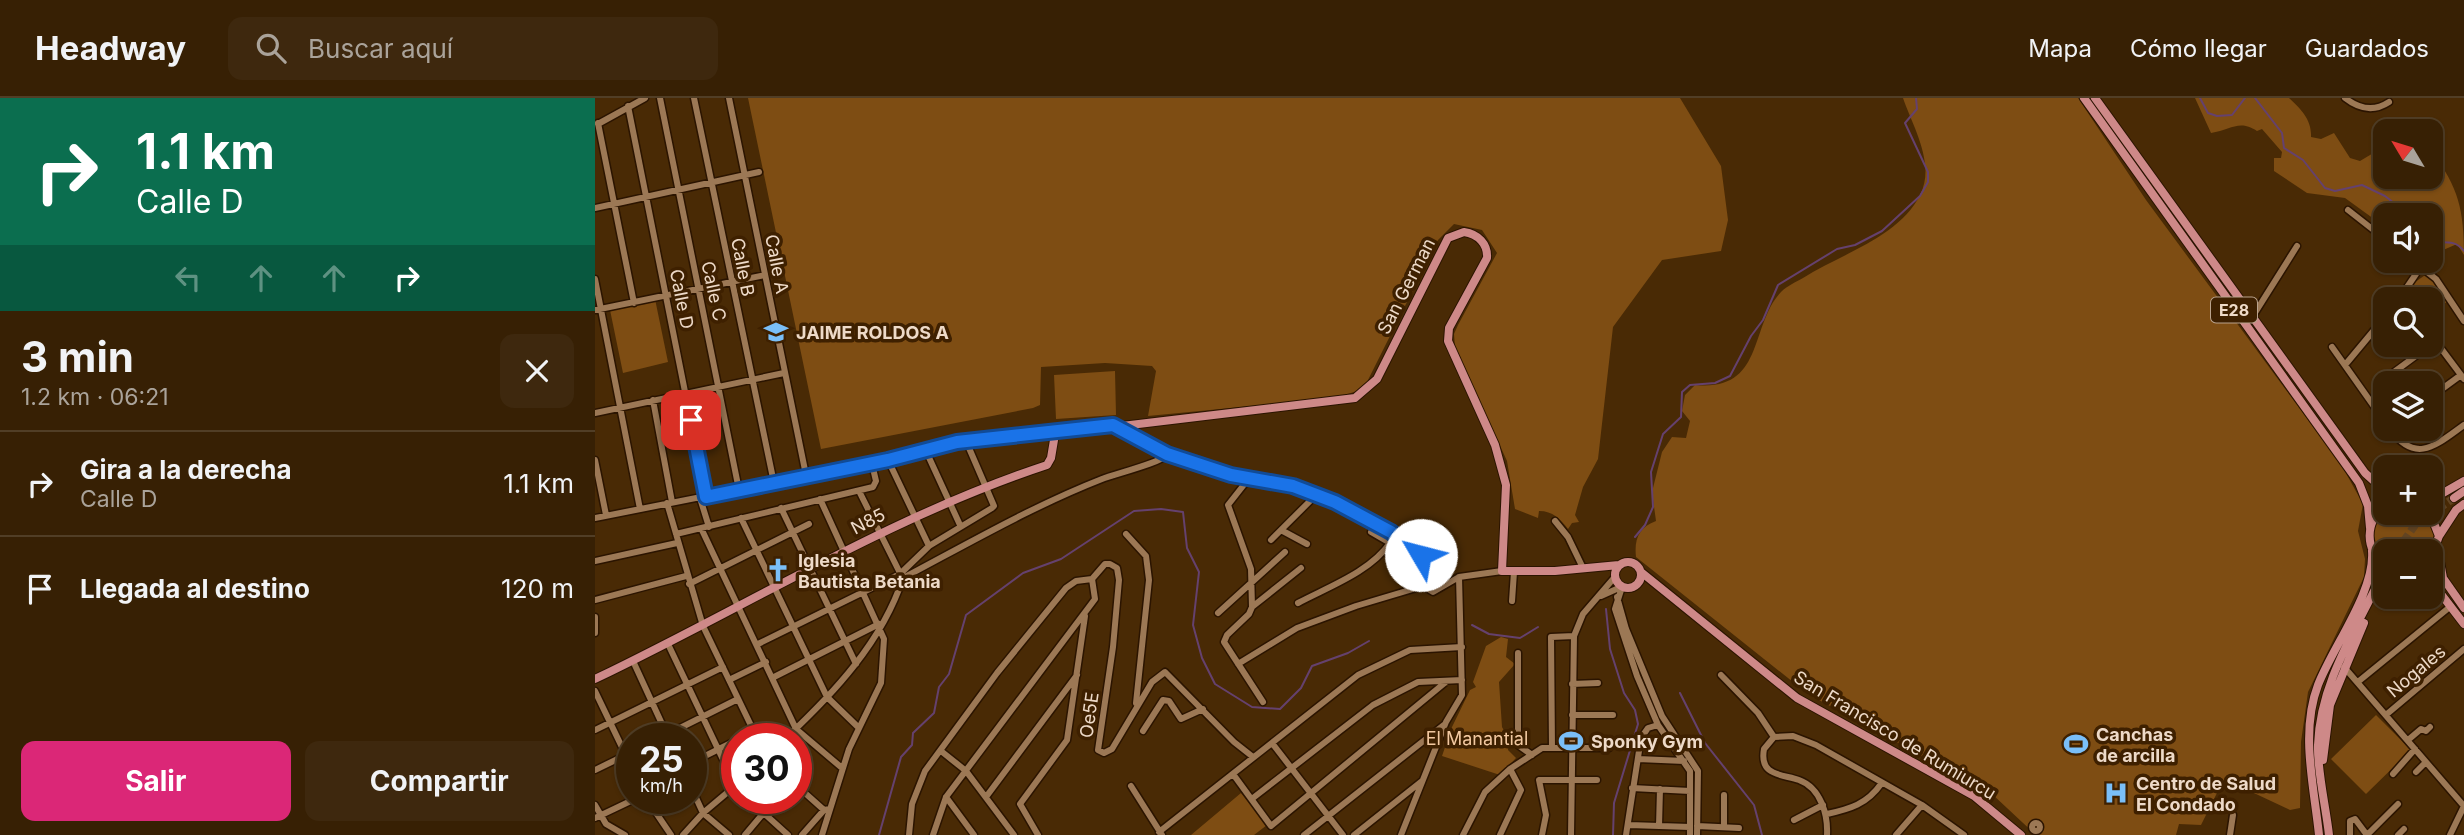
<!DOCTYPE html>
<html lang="es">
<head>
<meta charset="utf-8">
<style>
  :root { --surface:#372004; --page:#3e280e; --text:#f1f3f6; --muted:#aaa39a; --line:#513e26; --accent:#db2777 }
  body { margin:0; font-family:Inter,sans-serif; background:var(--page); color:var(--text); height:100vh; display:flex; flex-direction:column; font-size:26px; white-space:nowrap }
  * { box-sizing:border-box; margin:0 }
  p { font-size:23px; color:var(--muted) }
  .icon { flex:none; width:38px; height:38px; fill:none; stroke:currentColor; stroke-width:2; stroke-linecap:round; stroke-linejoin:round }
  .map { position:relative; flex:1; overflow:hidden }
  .sheet { display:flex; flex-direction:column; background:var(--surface); width:595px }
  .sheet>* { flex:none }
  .guide { background:#0b6e4f; color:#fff; overflow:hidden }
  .needle { width:46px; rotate:308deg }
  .tools { position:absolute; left:1778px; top:21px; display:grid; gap:14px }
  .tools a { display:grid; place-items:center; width:70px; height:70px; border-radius:14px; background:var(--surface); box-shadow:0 2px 5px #0004,0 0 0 2px var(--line); font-size:35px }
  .speed { position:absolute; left:21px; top:625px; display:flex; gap:14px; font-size:35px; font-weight:700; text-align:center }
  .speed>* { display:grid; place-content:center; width:91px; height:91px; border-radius:50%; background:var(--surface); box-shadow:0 2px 5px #0004,0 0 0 2px var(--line); line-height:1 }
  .speed small { font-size:18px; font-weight:400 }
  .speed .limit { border:10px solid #d22; background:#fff; color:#111 }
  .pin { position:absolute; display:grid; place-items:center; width:60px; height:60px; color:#fff; margin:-30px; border-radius:14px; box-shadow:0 4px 10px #0006 }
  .me { position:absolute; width:77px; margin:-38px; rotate:307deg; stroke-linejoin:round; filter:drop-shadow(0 0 5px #0008) }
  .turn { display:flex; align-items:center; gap:24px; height:147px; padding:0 21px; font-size:32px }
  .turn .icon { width:91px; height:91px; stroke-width:2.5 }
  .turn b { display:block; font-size:49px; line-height:60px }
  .lanes { display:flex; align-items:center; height:66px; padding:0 21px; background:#0003; justify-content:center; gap:35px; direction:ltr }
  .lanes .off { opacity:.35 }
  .round { display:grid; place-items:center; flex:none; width:74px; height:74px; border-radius:14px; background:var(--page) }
  .summary { display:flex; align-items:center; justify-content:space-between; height:119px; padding:0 21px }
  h1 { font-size:42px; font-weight:700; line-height:52px }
  .action { display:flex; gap:14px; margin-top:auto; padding:14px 21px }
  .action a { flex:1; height:80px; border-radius:14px; background:var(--accent); color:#fff; font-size:28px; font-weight:700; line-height:80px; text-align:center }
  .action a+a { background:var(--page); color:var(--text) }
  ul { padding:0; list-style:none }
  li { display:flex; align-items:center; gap:21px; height:105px; padding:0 21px; border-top:2px solid var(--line) }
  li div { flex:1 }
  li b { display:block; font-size:26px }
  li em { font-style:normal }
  header { display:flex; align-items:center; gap:42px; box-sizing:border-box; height:98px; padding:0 35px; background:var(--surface); border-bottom:2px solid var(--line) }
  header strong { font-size:33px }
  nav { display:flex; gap:38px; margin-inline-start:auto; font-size:24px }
  .search { width:490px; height:63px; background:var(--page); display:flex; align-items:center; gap:18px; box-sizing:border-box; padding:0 24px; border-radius:14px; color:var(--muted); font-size:26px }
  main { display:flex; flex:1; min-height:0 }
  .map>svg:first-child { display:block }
</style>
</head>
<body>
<header>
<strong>Headway</strong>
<div class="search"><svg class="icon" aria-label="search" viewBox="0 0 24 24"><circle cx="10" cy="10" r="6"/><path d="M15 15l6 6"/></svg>Buscar aquí</div>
<nav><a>Mapa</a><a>Cómo llegar</a><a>Guardados</a></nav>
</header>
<main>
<section class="sheet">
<div class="guide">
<div class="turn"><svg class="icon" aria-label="right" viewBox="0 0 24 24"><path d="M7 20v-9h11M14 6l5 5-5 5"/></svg><div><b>1.1 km</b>Calle D</div></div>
<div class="lanes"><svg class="icon off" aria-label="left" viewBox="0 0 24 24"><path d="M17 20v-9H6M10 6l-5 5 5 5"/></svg><svg class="icon off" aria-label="ahead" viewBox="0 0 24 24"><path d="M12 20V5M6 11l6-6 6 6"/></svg><svg class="icon off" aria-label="ahead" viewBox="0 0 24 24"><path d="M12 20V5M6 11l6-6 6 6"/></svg><svg class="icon" aria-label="right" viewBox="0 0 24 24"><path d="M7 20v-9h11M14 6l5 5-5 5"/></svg></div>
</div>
<div class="summary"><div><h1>3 min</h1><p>1.2 km · 06:21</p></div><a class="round"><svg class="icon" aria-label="close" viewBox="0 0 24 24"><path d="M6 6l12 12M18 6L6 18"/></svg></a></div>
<ul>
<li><svg class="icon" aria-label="right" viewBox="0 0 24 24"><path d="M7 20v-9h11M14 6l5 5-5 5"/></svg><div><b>Gira a la derecha</b><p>Calle D</p></div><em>1.1 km</em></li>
<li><svg class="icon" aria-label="arrive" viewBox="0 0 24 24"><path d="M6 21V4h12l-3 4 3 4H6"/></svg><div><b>Llegada al destino</b></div><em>120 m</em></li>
</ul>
<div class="action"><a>Salir</a><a>Compartir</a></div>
</section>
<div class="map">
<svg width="1869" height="737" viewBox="0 0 1869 737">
  <rect width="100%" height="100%" fill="#492a05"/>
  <path fill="#7e4d13" d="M153 0H1085L1126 68 1133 122 1126 153 1067 162 1018 229 1003 361 988 389 980 417 984 424 977 425 973 431C965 421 958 413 944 413L943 420 920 411 912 363 860 249 859 236 863 227 902 155 887 132 859 126 843 142 772 284 762 293 740 300 553 318 561 273 557 268 510 265 446 269 445 307 438 310 226 351Z
    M1308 0H1483L1551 102 1747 368 1768 406 1763 433 1770 461 1769 479 1713 594 1706 644 1705 710 1695 712 1644 688 1625 689 1606 727 1584 726 1581 737H1441L1397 696 1213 596 1041 459C1039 441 1044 429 1061 423L1057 394 1067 354 1077 339 1091 340 1095 323 1087 313 1090 297 1100 287C1170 294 1154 228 1186 194 1192 188 1201 184 1208 180 1246 156 1304 139 1325 97 1341 66 1318 29 1308 0Z
    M1600 0H1694C1706 11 1717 22 1716 39L1726 41 1739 35 1755 60 1765 63 1790 48V79H1836V53C1864 89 1869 113 1869 157L1862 146 1839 156 1836 155V117H1790V129L1750 100 1712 95 1679 73V60H1686L1687 54 1667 31 1662 33C1644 21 1636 32 1616 35Z
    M1833 175 1854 202 1836 217V201H1816L1812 195 1816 187Z
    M60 201 73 264 28 275 15 212Z
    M520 273 521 317 461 321 459 277Z
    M1790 413 1830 415 1840 430 1836 453H1790V463C1773 448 1776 428 1790 413Z
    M906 539 913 541 911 559 920 566 904 584 907 629 914 642 913 652 921 660 905 677 847 658 857 629 875 592 881 589 878 584 891 548Z
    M1781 617 1816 652 1771 696 1736 661Z
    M646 695 672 727 659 737H596Z"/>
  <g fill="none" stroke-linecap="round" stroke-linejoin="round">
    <path stroke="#65416e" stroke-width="2" d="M1605 0 1613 15 1622 18 1637 17 1650 0
      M1660 0 1687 35 1689 50 1708 62 1730 90 1740 93 1767 87 1790 98 1814 117
      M1836 144C1849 145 1860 141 1869 153
      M1040 439 1050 427 1058 409 1056 374 1068 336 1086 319 1087 294 1095 287 1120 285 1135 278 1156 238 1168 222 1183 187 1242 151 1260 147 1287 133 1325 98 1333 84V74L1310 25 1322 11 1321 0
      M1011 511 1015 551 1029 595 1040 612 1043 626 1019 705 1018 737
      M877 527 894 536 925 540 943 529
      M1085 595 1110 645 1159 707 1167 737
      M284 737 306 659 317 647 318 635 339 615 344 589 354 576 371 517 428 475 466 461 539 413 566 411 588 414 592 450 604 474 598 527 607 560 620 586 657 609 685 611 706 590 717 568 753 555 774 543"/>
    <path stroke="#624422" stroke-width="8" stroke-dasharray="8 4" stroke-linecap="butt" d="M1802 453 1820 427 1859 400
      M1780 486 1790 471"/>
    <g stroke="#2b1400" stroke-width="9">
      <path id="minor" d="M65 0 144 392
        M99 0 179 385
        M134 0 211 377
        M1750 0C1764 11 1779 14 1794 4
        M33 8 111 399
        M3 25 39 205
        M3 26 50 0
        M0 110 164 74
        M1753 112 1790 141
        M1818 163 1841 181 1869 223
        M0 181 45 411
        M1804 201 1821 176
        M0 212 170 177
        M1658 218 1702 148
        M1836 237 1869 281
        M1737 249 1790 324
        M1750 267 1790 219
        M1795 277 1841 243
        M1836 299 1866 277
        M58 302 77 404
        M0 315 189 275
        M522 329 572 357 636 377 698 388 760 414 826 457 830 471 828 488
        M1795 331C1821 367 1841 347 1869 327
        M331 353 365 427
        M0 362 11 417
        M293 362 334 448
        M655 379 633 407 656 471 657 509 654 516 632 537 629 544 668 604
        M264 393 307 479
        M105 400 114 429
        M225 401 289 541 286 585 254 651 227 737
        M72 405 108 528 162 640
        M186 410 261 566
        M0 420 293 362 362 344 460 336
        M146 420 232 599 264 630
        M960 423 973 439 988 470
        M106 430 201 631 247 670
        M686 432 712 446
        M81 436 278 389 281 383 277 366
        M531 436 551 458 554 482 541 605
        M676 442 721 397
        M0 463 82 445
        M308 480C374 445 438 408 507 381 520 376 567 364 572 357
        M497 481 510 466H515L522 470 524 482 518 549 503 652 509 655 517 651 557 584 570 574 639 644 658 659
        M94 486 214 426
        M828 488 838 494 864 479 907 473
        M1027 489 1020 511 1042 578 1063 627 1095 673V737
        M1006 498 1026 489
        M1022 499 1031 531 1067 618 1103 673 1102 737
        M0 502 91 478
        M917 503 919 474
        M703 505C733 489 775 474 795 445L776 434 783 427
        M657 509 706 470
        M623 515 690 454
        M0 519V535
        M73 546 142 691
        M163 546 305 476 334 448 397 410 399 408 371 343
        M923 555V647L937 657
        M38 563 73 639
        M643 566 702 530 761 508 828 488
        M1749 569 1869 708
        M1126 577 1163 615 1179 639
        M179 579 284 526
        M134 582 171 564
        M1764 583 1856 508
        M977 586 1003 585
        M0 593 37 670
        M1792 616 1869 551
        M977 617H1018
        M0 632 128 569
        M548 633 568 602 574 603 586 621 608 611
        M65 640 143 601
        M146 640 159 634
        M191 640C239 595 287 544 308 480
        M1813 642 1826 631 1831 633 1835 629
        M677 645 748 737
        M957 650 956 539 979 538
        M346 653 371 673 419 737
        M1043 661 1089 663
        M96 665 142 642
        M0 672 37 654
        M1821 674 1831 664
        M638 676 676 728 852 583
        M1798 676 1820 651
        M201 687 229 712 235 711
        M536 688 567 737
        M96 689 108 715 134 737
        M1037 690 1095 693
        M351 699 379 737
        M391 699 482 577
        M51 700 76 737
        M152 700 193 737
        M658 700 778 607 823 584 867 582
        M0 707 11 726 30 737
        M1232 716C1255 711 1272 706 1286 686
        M0 720 42 700
        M1199 722 1228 707
        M1437 729a4 4 0 1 1 8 0a4 4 0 1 1-8 0Z
        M1034 727 1095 729
        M1064 728 1065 691
        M1102 728 1144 730
        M1129 729V697
        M564 734 763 577 815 552 867 549
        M88 737 108 715 140 688
        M150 737 181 700
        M207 737 229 712
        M314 737 317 706 330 673 402 575 471 490 481 483 497 481
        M338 737 351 699 500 501 497 481
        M443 737 425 706 472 642 490 518
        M709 737 850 626
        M759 737 827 683
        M806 737 851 624 867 597 864 479
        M868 737 890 694 915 671 947 650H1014
        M905 737 926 692 915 671
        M947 737 951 717 944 682H1002
        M976 737 979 538 988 516 1019 480
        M1031 737 1046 640 1053 630 1063 627
        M1232 737C1233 717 1226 690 1204 682 1186 676 1164 678 1169 651L1179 639 1198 638 1221 647 1327 707 1369 737
        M1301 737 1327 707
        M1635 737 1638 717
        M1755 737V723L1760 721 1772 737
        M1772 737 1803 706
        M1803 737 1809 731
        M1855 737 1869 708"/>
    </g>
    <g stroke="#2b1400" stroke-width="10">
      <path id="major" d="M1489 0 1764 385 1773 408 1775 430
        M1500 0 1770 375 1790 393
        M1859 400 1869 393
        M1836 402 1869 383
        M1790 409C1769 424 1770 452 1790 467
        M1835 415 1844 438 1836 460
        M1844 438 1861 412 1869 406
        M1842 448 1848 480 1869 510
        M1020 477a13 13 0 1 1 26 0a13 13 0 1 1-26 0Z
        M1046 474 1202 600 1379 698 1426 737
        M1836 483 1869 526
        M0 581C151 509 292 420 452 367L456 360 460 336 760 300 782 281 853 140 869 134C883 136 893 146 892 160L854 230 853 243 900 347 911 387 907 473H960L1024 467
        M1728 662 1735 607 1769 525
        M1724 737C1719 688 1705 634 1723 587 1738 548 1780 494 1777 453
        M1734 737C1731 709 1722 673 1723 647 1725 588 1757 538 1782 487"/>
    </g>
    <use href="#minor" stroke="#9c7855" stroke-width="6"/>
    <use href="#major" stroke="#ce8988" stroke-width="8"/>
  </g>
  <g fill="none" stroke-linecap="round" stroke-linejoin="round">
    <g stroke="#114b97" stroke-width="18">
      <path id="route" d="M96 322 111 399 293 362 362 344 518 327 572 356 636 377 698 388 740 404 796 434 826 457"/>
    </g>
    <use href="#route" stroke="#1a73e8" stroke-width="12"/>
  </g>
  <defs>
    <g id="university-bare" transform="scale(1.89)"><path d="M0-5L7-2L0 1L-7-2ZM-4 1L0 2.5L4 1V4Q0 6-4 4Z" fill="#7abff8" stroke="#3e2000" stroke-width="2.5" paint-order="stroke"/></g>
    <g id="church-bare" transform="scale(1.89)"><path d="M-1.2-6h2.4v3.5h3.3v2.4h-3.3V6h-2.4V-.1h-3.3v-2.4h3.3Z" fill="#7abff8" stroke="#3e2000" stroke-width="2.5" paint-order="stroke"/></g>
    <g id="stadium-bare" transform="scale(1.89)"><path d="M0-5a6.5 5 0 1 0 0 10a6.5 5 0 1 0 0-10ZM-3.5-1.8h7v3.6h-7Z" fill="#7abff8" stroke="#3e2000" stroke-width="2.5" paint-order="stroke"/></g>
    <g id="hospital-bare" transform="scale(1.89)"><path d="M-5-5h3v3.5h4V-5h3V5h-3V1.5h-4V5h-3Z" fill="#7abff8" stroke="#3e2000" stroke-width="2.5" paint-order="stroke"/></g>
  </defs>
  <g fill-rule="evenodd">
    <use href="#university-bare" x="181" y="234"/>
    <use href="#church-bare" x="183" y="472"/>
    <use href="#stadium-bare" x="976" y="643"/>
    <use href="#stadium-bare" x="1481" y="646"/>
    <use href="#hospital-bare" x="1521" y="695"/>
  </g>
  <g text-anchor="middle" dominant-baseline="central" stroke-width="7" stroke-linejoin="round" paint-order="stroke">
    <rect fill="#3e2000" stroke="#b9a28c" stroke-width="2" x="1616" y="199.5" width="46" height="25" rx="5"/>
    <g font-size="16" font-weight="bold" fill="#eedac8">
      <text x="1639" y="212">E28</text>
    </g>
    <g font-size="18" fill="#eedac8" stroke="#3e2000">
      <text transform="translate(182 166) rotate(79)">Calle A</text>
      <text transform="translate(148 169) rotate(79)">Calle B</text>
      <text transform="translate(811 188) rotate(-63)">San German</text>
      <text transform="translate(119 193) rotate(78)">Calle C</text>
      <text transform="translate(87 201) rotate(79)">Calle D</text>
      <text transform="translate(273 423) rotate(-27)">N85</text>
      <text transform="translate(1821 573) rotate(-40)">Nogales</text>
      <text transform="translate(494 617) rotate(-82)">Oe5E</text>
      <text transform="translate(1300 637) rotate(31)">San Francisco de Rumiurcu</text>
    </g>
    <g font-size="18" font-weight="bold" fill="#eedac8" stroke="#3e2000" text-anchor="start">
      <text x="201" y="234">JAIME ROLDOS A</text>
      <text x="203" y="462">Iglesia<tspan x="203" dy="21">Bautista Betania</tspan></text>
      <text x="1501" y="636">Canchas<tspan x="1501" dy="21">de arcilla</tspan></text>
      <text x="996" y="643">Sponky Gym</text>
      <text x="1541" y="685">Centro de Salud<tspan x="1541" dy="21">El Condado</tspan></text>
    </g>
    <g font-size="18" fill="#f2c8a0" stroke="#3e2000">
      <text x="882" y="640">El Manantial</text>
    </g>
  </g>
</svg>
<div class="tools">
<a><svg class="needle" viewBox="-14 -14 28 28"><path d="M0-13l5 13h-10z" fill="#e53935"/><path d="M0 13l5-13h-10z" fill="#aaa39a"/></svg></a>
<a><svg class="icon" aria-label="sound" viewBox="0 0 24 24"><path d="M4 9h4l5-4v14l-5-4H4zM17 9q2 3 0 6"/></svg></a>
<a><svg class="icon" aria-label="search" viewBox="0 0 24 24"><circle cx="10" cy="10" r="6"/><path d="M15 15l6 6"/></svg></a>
<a><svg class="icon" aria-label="layers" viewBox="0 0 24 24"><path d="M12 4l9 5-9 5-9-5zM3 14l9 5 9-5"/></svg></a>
<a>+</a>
<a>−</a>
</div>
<div class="speed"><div>25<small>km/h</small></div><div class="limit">30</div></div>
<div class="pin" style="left:96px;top:322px;background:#d93025"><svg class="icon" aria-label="arrive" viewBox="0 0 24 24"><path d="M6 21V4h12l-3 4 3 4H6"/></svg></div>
<svg class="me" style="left:826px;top:457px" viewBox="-20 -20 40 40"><circle r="19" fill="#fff"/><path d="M0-13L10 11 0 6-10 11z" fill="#1a73e8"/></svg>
</div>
</main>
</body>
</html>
